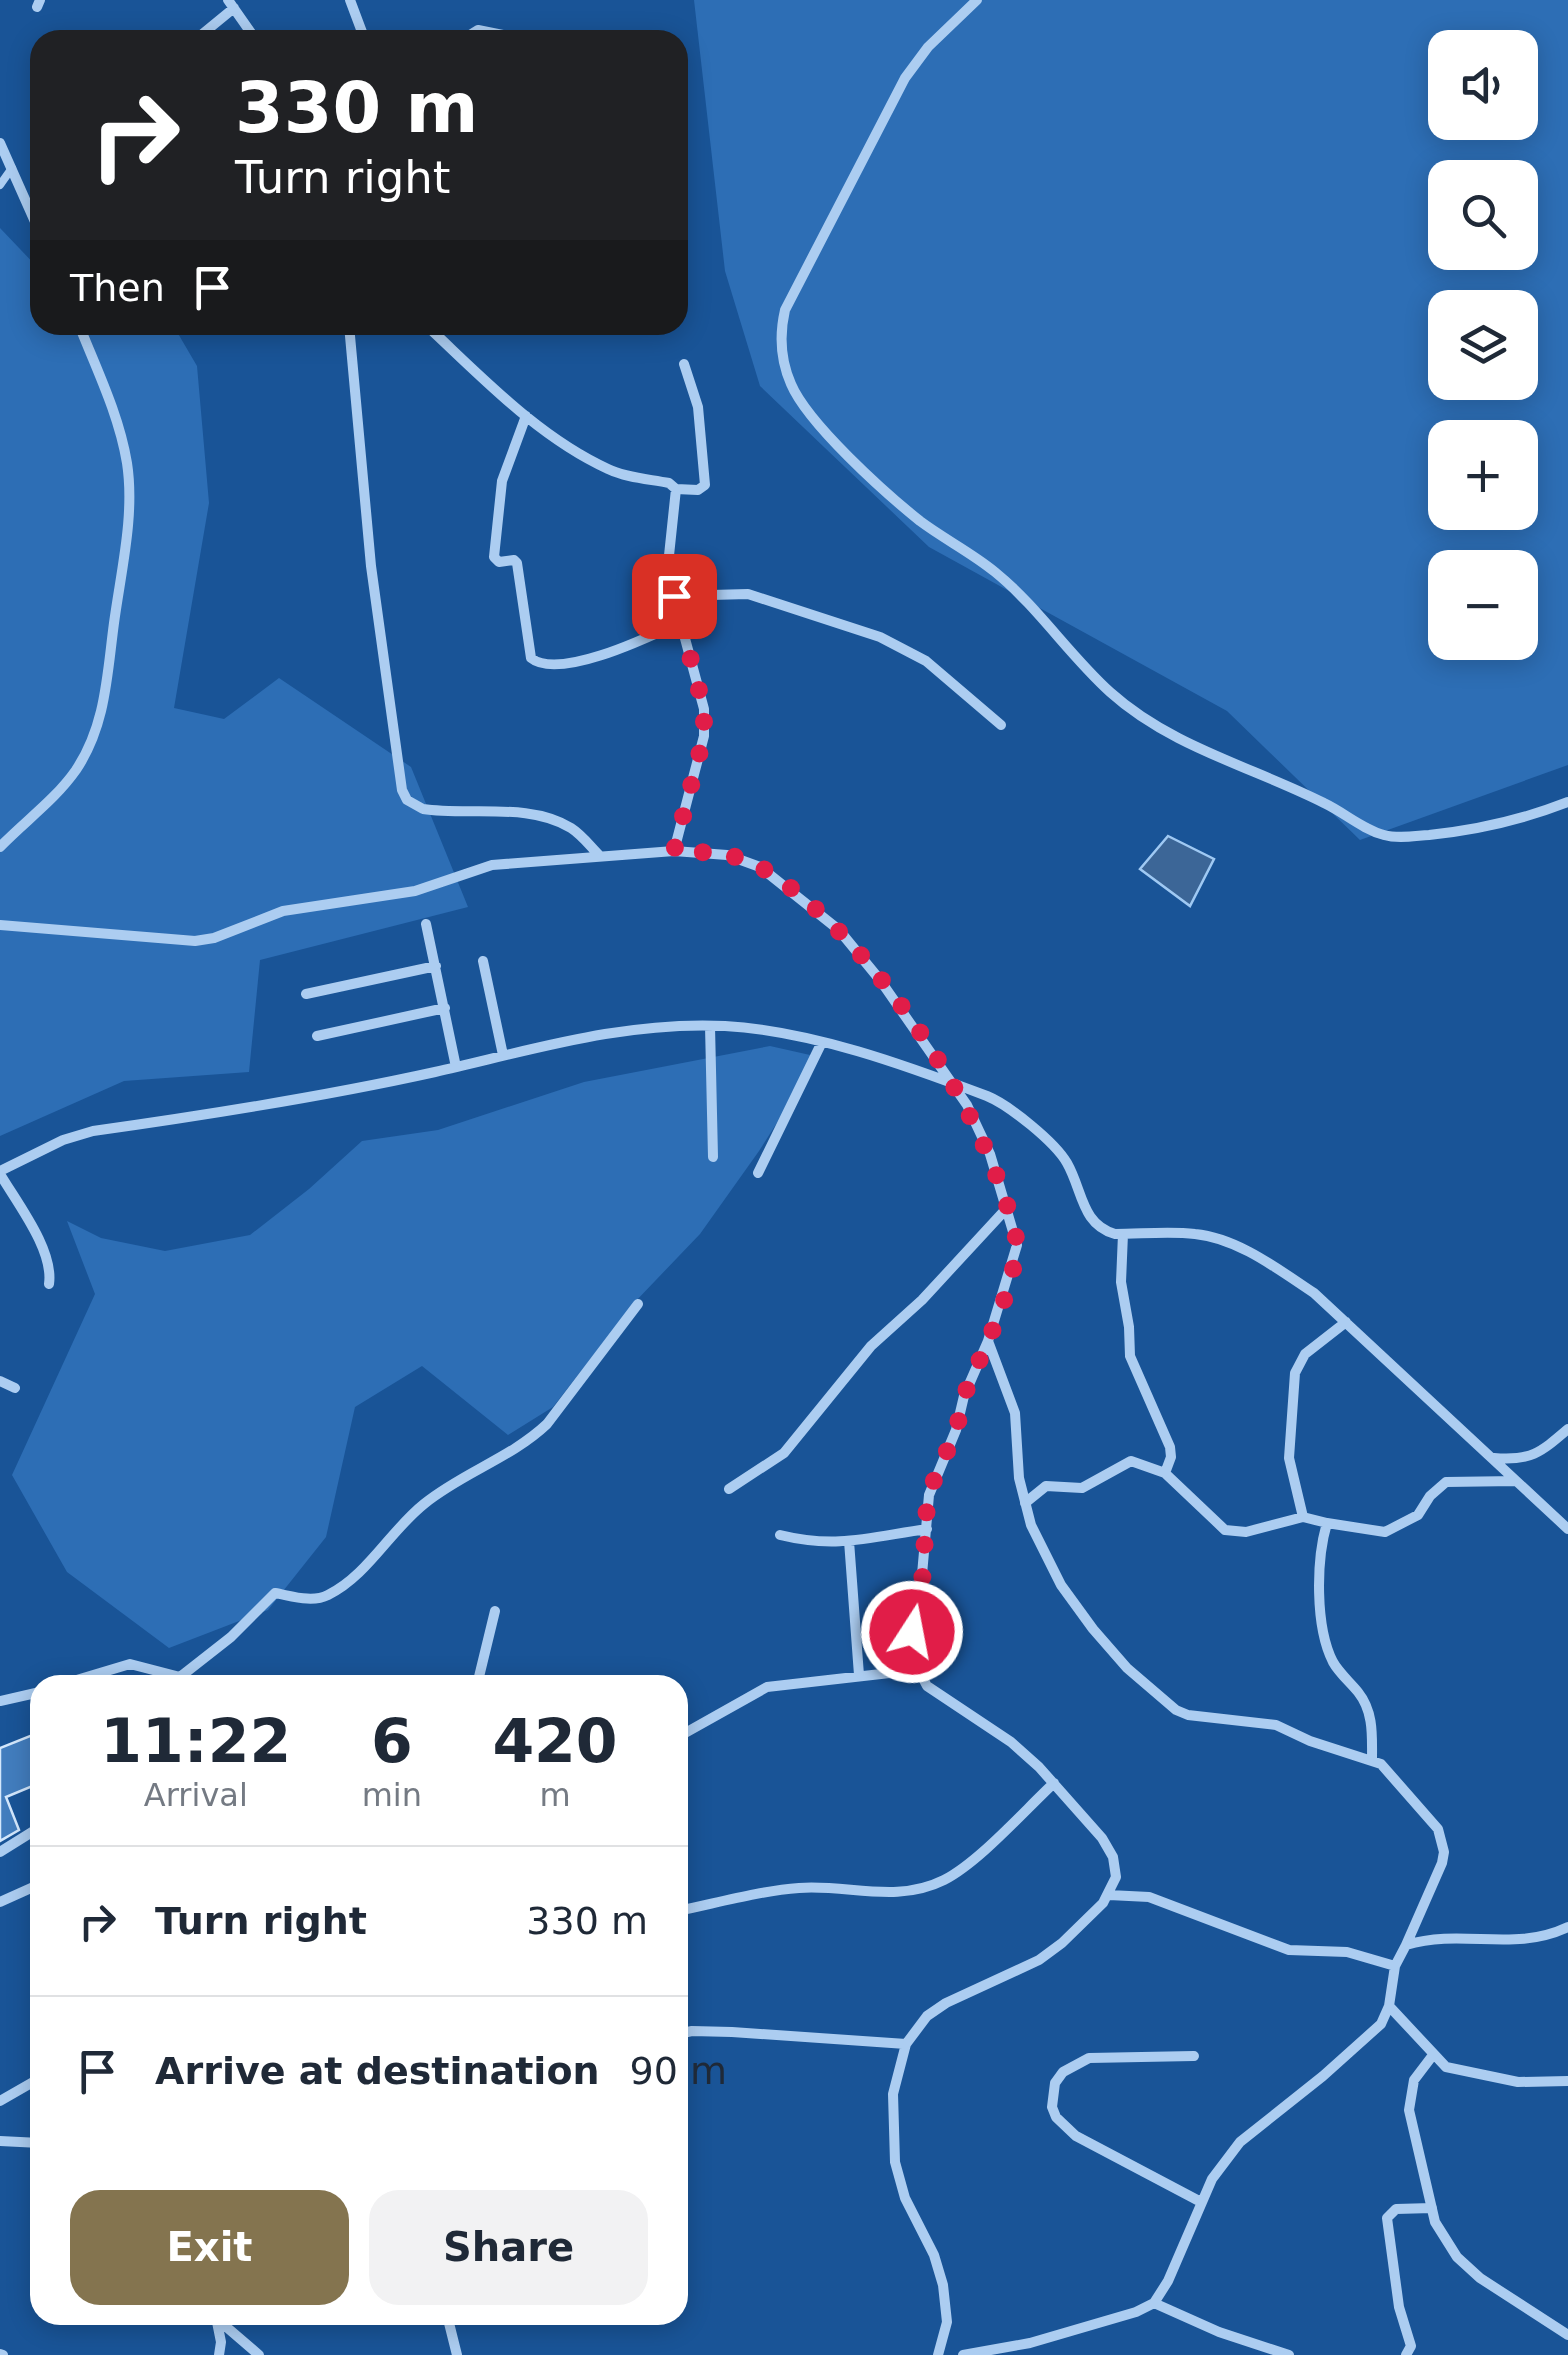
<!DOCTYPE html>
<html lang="en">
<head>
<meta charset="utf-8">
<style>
  :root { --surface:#fff; --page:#f2f2f3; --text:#1f2937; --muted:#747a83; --line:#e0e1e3; --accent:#84744f }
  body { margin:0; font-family:"DejaVu Sans",sans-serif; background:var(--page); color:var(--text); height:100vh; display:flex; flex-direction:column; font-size:38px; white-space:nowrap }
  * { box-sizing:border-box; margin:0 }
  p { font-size:32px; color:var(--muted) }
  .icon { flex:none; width:55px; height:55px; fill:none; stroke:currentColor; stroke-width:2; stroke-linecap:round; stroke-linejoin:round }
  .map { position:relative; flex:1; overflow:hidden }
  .panel { position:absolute; left:30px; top:1675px; width:658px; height:650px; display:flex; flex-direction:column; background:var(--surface); border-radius:30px; box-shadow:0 5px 25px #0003 }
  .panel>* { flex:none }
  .banner { position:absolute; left:30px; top:30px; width:658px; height:305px; border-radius:30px; box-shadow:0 5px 25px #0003; background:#202124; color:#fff; overflow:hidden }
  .fabs { position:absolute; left:1428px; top:30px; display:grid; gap:20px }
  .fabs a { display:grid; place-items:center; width:110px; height:110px; border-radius:20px; background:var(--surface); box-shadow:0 5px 25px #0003; font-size:50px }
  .pin { position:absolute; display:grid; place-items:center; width:85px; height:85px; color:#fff; margin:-42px; border-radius:20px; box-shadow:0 5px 15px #0006 }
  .me { position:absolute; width:110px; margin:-55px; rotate:11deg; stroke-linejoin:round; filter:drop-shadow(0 0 8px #0008) }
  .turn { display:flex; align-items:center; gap:35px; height:210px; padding:0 40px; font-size:45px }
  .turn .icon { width:130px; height:130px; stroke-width:2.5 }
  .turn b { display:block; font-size:70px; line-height:85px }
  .then { display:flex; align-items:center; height:95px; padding:0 40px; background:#0003; gap:20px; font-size:38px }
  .eta { display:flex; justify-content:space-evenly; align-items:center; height:170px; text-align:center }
  .eta b { font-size:60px; font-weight:800; line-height:70px }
  .action { display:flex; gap:20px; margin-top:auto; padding:20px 40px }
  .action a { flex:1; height:115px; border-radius:30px; background:var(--accent); color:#fff; font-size:40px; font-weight:800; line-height:115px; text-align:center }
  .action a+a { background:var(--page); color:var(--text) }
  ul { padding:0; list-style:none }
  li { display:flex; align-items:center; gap:30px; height:150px; padding:0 40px; border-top:2px solid var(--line) }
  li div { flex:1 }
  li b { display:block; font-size:38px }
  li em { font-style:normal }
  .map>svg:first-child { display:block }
</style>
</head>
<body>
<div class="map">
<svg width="1568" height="2355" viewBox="0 0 1568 2355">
  <rect width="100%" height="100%" fill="#195497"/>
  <path fill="#2d6eb5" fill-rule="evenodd" d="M694 0H1568V765L1360 840 1227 711 929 547 760 386 725 271ZM1445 48H1520V122H1445ZM1445 178H1520V252H1445ZM1445 308H1520V382H1445ZM1445 438H1520V512H1445ZM1445 568H1520V642H1445Z
    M0 228 40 270V325H173L197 366 209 503 174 708 224 719 279 678 411 767 468 907 260 960 249 1072 124 1081 0 1136Z
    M770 1046 819 1057 759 1151 700 1234 633 1304 553 1407 508 1435 422 1366 355 1407 326 1537 268 1610 169 1648 67 1572 12 1475 95 1294 67 1221 101 1238 165 1251 250 1235 309 1189 362 1141 438 1130 584 1082Z"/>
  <path fill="#3c6697" stroke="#9fc9f3" stroke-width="2.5" d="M1168 836 1214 859 1190 906 1140 869Z"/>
  <path fill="#427dbe" stroke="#d3e7fc" stroke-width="2.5" d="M40 1732V1783L6 1797 19 1830 0 1841V1748Z"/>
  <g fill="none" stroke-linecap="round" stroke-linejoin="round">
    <path stroke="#accdf1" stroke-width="8" d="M0 185 12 168"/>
    <path stroke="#accdf1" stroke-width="10" d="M228 0 256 40
      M350 0 365 40
      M977 0 928 47 905 78 785 310C779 336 780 359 791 384 808 424 885 493 920 521 944 539 972 553 995 572 1038 607 1069 655 1110 692 1171 747 1253 767 1324 803 1345 813 1362 829 1384 835 1398 839 1414 836 1429 835 1478 830 1522 820 1568 802
      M37 7 40 0
      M195 40 234 8
      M462 40 478 30 529 40
      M0 143 40 233
      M349 325 371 566 402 790 407 800 423 809C469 816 530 802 571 828 582 835 590 846 599 855
      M426 325C482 377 538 437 608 469 627 478 649 479 669 483L676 489 668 565 676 605 704 709V736L674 851
      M526 416 502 481 494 557 499 562 514 560 517 563 531 658C559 681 651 636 681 622
      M676 489 698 490 705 485 698 407 684 364
      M674 596 748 594 880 637 926 661 1001 725
      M0 847C25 821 55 800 76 770 106 725 107 675 114 623 121 571 135 515 127 463 119 415 97 370 79 325
      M426 924 456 1067
      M0 925 195 941 214 938 283 911 415 891 492 865 674 851 727 855 760 867 839 930 880 980 967 1105 990 1154 1017 1245 988 1341 964 1396 956 1430 929 1495 921 1586 911 1618 913 1660 927 1686 1011 1742 1039 1767 1102 1838 1113 1857 1116 1877 1103 1903 1062 1943 1039 1960 946 2003 927 2016 906 2044 893 2094 895 2162 905 2198 934 2255 943 2285 947 2322 938 2355
      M483 961 503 1055
      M306 994 436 966
      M710 1026 713 1157
      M317 1036 445 1008
      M0 1171 63 1140 93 1131C207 1115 322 1097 435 1072 532 1050 624 1021 725 1026 812 1031 905 1065 987 1096 1009 1105 1055 1142 1067 1163 1083 1191 1081 1224 1115 1234 1141 1234 1169 1231 1195 1234 1238 1238 1279 1270 1314 1293L1568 1529
      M758 1173 822 1042
      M0 1174C17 1203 54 1250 49 1284
      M1123 1234 1121 1282 1129 1327 1130 1356 1170 1447 1171 1457 1165 1473
      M988 1341 1015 1413 1019 1478 1031 1525 1061 1585 1093 1629 1127 1668 1176 1710 1188 1715 1276 1725 1310 1741 1381 1764 1438 1829 1444 1852 1442 1863 1406 1945
      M0 1381 15 1388
      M1494 1458C1531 1461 1540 1453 1568 1429
      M729 1489 784 1453 871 1346 922 1300 1007 1208
      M1025 1503 1046 1486 1082 1488 1131 1461 1165 1473 1225 1530 1246 1532 1303 1517 1327 1523C1316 1560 1315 1627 1333 1662 1339 1673 1350 1682 1358 1692 1374 1712 1372 1736 1372 1760
      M1303 1517 1289 1458 1295 1373 1305 1354 1346 1322
      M1327 1523 1385 1532 1418 1515 1430 1496 1446 1482 1516 1481
      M780 1535C837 1549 871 1537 927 1529
      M849 1541 859 1675
      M60 1685 130 1664 180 1677 231 1637 275 1593C292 1596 312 1603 328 1595 367 1576 390 1531 424 1504 462 1473 511 1458 547 1424L638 1304
      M477 1685 495 1611
      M0 1701 40 1692
      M678 1737 767 1687 916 1670
      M0 1852 40 1827
      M1109 1895 1149 1897 1289 1950 1347 1952 1395 1966
      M0 1902 40 1884
      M678 1911C717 1903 759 1891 799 1888 848 1884 896 1904 944 1880 979 1862 1023 1812 1054 1783
      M1389 2006 1446 2067 1518 2082 1568 2081
      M678 2034 692 2031 732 2032 906 2044
      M1433 2055 1414 2080 1409 2110 1435 2222 1457 2257 1480 2278 1568 2335
      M1194 2056 1089 2058 1063 2072 1055 2083 1052 2107 1056 2117 1076 2136 1201 2202
      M0 2101 40 2078
      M0 2141 40 2143
      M1154 2303 1219 2332 1289 2355
      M447 2315 457 2355
      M216 2317 221 2342 219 2355
      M216 2318 259 2355
      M0 2354 3 2355
      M963 2355 1030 2343 1136 2312 1154 2303 1168 2281 1212 2179 1240 2142 1323 2076 1381 2024 1389 2006 1395 1966 1406 1945C1464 1928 1513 1953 1568 1927
      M1406 2355 1411 2346 1399 2307 1387 2218 1396 2209 1432 2208"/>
  </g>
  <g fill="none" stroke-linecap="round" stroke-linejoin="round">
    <path stroke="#e11d48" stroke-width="18" stroke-dasharray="0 32.4" d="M674 596 704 709V736L674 851C705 852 736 852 762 868 862 929 965 1082 1002 1191 1008 1209 1018 1230 1016 1249 1013 1292 983 1351 966 1391 960 1405 960 1421 954 1435 946 1456 933 1476 929 1498 923 1524 926 1553 922 1580 919 1599 911 1613 912 1632"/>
  </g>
</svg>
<div class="fabs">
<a><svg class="icon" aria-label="sound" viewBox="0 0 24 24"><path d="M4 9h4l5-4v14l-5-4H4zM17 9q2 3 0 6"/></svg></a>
<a><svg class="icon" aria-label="search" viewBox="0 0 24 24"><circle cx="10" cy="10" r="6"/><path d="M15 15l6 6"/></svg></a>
<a><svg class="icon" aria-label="layers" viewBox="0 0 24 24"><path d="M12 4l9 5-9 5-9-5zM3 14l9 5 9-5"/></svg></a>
<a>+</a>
<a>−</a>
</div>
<div class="pin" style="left:674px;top:596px;background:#d93025"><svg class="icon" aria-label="arrive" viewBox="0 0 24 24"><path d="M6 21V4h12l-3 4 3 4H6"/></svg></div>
<svg class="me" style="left:912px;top:1632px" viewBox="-20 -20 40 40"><circle r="17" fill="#e11d48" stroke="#fff" stroke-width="3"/><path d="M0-11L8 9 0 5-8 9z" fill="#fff"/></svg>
<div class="banner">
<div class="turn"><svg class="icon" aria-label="right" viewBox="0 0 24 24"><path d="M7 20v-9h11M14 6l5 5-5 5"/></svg><div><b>330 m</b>Turn right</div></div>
<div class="then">Then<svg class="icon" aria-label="arrive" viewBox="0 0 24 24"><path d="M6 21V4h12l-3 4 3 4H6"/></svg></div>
</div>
<section class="panel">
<div class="eta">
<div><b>11:22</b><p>Arrival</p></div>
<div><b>6</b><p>min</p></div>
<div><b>420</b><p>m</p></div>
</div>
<ul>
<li><svg class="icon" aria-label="right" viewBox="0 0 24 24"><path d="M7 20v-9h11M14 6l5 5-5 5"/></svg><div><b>Turn right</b></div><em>330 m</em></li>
<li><svg class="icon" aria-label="arrive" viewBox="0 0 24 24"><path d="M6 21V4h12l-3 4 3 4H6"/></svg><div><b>Arrive at destination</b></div><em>90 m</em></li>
</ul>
<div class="action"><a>Exit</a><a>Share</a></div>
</section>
</div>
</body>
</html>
